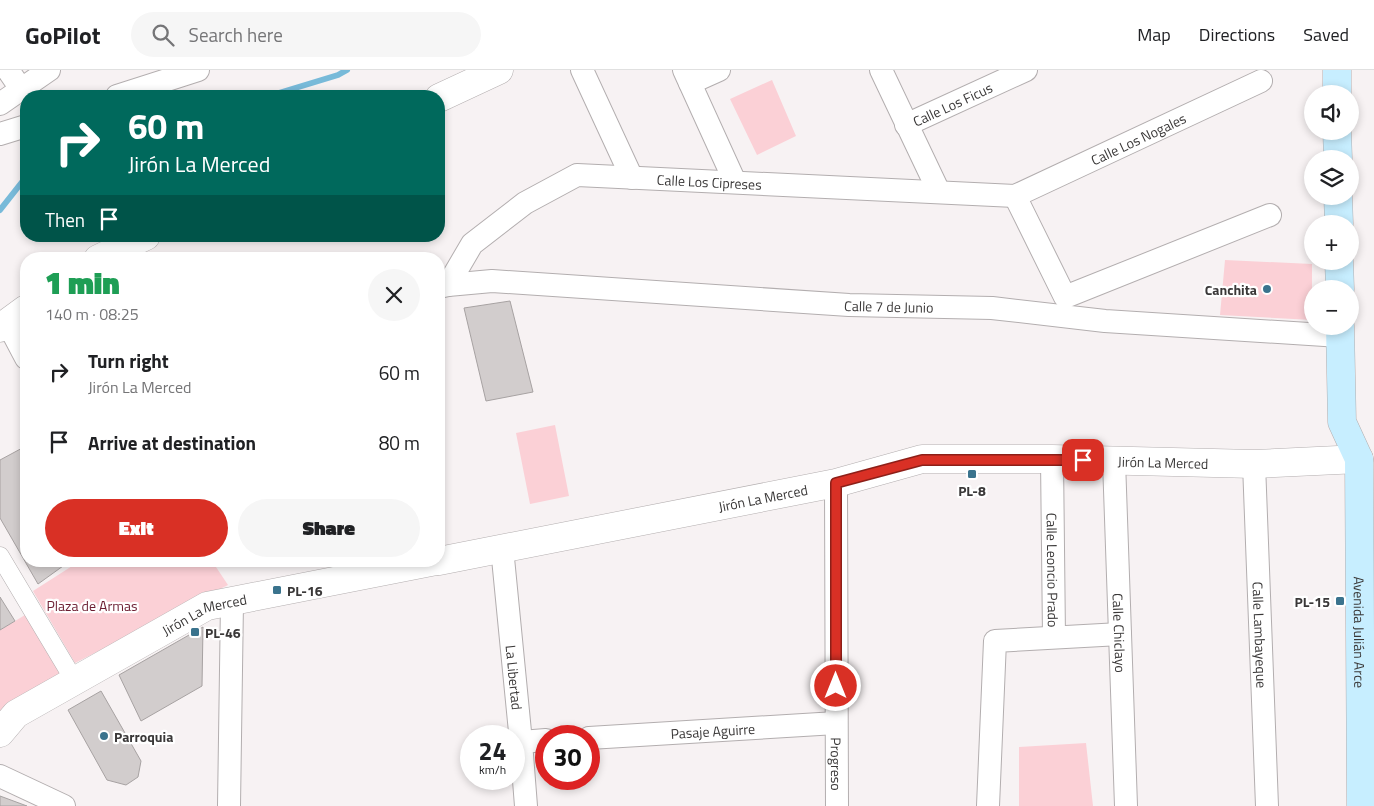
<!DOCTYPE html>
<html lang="en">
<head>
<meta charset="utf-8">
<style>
  :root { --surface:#fff; --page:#f6f6f6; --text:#202124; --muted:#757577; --line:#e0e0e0; --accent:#d93025 }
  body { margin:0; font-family:"Titillium Web",sans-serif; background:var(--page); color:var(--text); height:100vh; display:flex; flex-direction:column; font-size:19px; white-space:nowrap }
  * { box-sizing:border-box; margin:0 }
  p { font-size:16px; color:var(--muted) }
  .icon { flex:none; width:28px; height:28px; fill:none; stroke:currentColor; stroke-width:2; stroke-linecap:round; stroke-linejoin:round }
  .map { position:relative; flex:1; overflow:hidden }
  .panel { position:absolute; left:20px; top:182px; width:425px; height:315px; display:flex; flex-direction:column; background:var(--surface); border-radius:20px; box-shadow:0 2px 8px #0003 }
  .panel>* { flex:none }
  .guide { position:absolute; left:20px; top:20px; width:425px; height:152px; border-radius:20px; box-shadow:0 2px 8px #0003; background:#00695c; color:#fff; overflow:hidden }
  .controls { position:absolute; left:1304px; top:15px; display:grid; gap:10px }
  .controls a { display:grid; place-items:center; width:55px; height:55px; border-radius:50%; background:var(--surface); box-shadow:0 2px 8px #0003; font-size:25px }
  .speed { position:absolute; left:460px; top:655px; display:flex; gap:10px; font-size:25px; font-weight:700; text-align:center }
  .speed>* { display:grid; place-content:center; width:65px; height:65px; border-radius:50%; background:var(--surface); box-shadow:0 2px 8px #0003; line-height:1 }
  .speed small { font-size:12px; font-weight:400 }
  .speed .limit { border:8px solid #d22; background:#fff; color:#111 }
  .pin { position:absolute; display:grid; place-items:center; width:42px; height:42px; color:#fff; margin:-21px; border-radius:10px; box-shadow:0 2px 8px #0006 }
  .me { position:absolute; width:55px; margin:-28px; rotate:0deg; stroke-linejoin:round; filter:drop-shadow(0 0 4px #0008) }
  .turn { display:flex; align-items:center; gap:18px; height:105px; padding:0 25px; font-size:22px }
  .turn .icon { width:65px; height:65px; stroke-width:2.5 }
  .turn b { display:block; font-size:35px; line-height:42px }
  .then { display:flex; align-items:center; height:48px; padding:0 25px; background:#0003; gap:10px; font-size:19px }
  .round { display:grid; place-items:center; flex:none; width:52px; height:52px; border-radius:26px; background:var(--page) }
  .head { display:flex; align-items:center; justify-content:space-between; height:85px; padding:0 25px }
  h1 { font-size:30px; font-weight:800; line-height:38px; color:#1e9e55 }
  .button { display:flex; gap:10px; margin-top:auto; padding:10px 25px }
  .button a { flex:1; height:58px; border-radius:30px; background:var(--accent); color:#fff; font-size:20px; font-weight:800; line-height:58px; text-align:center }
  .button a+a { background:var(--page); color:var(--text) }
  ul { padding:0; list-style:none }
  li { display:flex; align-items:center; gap:15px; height:70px; padding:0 25px }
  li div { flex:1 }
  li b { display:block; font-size:19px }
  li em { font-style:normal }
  header { display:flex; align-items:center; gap:30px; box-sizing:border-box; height:70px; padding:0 25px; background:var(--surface); border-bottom:1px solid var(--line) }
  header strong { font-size:24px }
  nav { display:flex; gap:28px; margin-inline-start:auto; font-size:18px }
  .search { width:350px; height:45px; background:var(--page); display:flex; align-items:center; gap:12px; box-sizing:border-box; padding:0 18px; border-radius:28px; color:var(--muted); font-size:19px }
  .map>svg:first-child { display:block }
</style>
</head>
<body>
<header>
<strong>GoPilot</strong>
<div class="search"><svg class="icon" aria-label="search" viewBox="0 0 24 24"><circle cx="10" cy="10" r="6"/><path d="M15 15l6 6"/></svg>Search here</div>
<nav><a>Map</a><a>Directions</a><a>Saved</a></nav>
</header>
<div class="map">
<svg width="1374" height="736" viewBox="0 0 1374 736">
  <rect width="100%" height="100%" fill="#f7f2f3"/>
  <path fill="#fbd0d6" d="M772 10 796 66 757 85 730 29Z
    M1225 190 1312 194V250L1220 245Z
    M555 355 569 426 530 434 516 363Z
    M80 491H212L228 515 75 593 33 521Z
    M25 545 60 604 0 642V560Z
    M1086 673 1093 736H1019V677Z"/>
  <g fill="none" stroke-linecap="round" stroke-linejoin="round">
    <path stroke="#78bad9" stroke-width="6" d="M269 26 338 5 347 0
      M0 140 26 107"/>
  </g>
  <path fill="#d2cdcd" stroke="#a7a2a2" d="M510 231 533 322 486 331 464 238Z
    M26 376V491H70L38 514 0 448V390Z
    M0 527 15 551 0 560Z
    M203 557 202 616 141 651 119 605Z
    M101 621 141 691 138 707 126 715 107 710 68 640Z
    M0 726 27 736H0Z"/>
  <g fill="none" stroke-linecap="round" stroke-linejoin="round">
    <g stroke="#b3aeaf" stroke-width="19">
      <path id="pedestrian" d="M0 486 74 610"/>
    </g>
    <g stroke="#b3aeaf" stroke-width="24">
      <g id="minor">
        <path d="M8 0 21 19"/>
        <path d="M582 0 632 108"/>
        <path d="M684 0 735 112"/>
        <path d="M881 0 939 122"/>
        <path d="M690 13 719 0"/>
        <path d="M117 26 198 0"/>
        <path d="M0 34 49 0"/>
        <path id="s1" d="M906 55 1026 0"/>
        <path d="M0 64 26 56"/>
        <path d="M1015 126 1065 227 1270 145"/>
        <path id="s2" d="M448 215 472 174 525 133 577 105 1015 126 1261 11"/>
        <path id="s3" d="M439 217 448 215 492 211 849 235 992 238 1105 251 1340 266"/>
        <path d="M7 252 26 288"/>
        <path id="s4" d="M1052 389 1054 567"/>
        <path id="s5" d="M1114 391 1126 736"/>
        <path id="s6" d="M1254 394 1267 736"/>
        <path id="s7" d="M836 413 837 736"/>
        <path id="s8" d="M502 478 521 672 526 736"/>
        <path id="s9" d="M589 668 836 653"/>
        <path d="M521 672 546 670"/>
        <path d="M0 706 64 736"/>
        <path d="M229 736 232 532"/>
        <path d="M988 736 995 571 1120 564"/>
      </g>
    </g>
    <g stroke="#b3aeaf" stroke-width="29">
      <g id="tertiary">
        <path d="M439 28 499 0"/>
        <path d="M98 189 146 166"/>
        <path d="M0 258 26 239"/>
        <path id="s10" d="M439 491 836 413 922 389H1052L1254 394 1359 389"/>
        <path id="s11" d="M0 663 16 644 207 536 436 491"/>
      </g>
    </g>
    <g stroke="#b3aeaf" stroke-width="29">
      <g id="secondary">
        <path d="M1337 0V24"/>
        <path d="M1337 61 1338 89"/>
        <path d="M1338 126 1339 154"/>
        <path d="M1339 191 1340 219"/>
        <path id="s12" d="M1340 256 1342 352 1359 389 1361 736"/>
      </g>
    </g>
    <use href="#pedestrian" stroke="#fff" stroke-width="18"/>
    <use href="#minor" stroke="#fff" stroke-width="22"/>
    <use href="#tertiary" stroke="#fff" stroke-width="28"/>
    <use href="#secondary" stroke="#c7eeff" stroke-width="28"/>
  </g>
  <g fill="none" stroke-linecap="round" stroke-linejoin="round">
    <g stroke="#8d1f18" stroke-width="12">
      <path id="route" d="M836 616V413L922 390H1083"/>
    </g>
    <use href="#route" stroke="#d93025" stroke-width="9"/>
  </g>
  <g fill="#3a738d" stroke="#fff" stroke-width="2">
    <circle cx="1267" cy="219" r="5"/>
    <rect x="967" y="399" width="10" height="10" rx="2.5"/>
    <rect x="272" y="515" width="10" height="10" rx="2.5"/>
    <rect x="1335" y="526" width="10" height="10" rx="2.5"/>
    <rect x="190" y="557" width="10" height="10" rx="2.5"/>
    <circle cx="104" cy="666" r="5"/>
  </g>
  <g text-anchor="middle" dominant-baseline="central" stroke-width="4.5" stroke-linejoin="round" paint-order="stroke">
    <g font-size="14" fill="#3a3838" stroke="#fff">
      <text stroke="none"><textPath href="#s1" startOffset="51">Calle Los Ficus</textPath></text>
      <text stroke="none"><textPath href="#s2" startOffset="748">Calle Los Nogales</textPath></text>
      <text stroke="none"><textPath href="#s2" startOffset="306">Calle Los Cipreses</textPath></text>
      <text stroke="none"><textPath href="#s3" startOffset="451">Calle 7 de Junio</textPath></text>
      <text stroke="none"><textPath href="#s10" startOffset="735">Jirón La Merced</textPath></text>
      <text stroke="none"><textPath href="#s10" startOffset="330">Jirón La Merced</textPath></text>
      <text stroke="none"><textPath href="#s4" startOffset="111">Calle Leoncio Prado</textPath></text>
      <text stroke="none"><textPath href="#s11" startOffset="239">Jirón La Merced</textPath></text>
      <text stroke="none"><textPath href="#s5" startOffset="172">Calle Chiclayo</textPath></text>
      <text stroke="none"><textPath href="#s12" startOffset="310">Avenida Julián Arce</textPath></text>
      <text stroke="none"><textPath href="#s6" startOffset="171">Calle Lambayeque</textPath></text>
      <text stroke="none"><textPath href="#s8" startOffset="130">La Libertad</textPath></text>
      <text stroke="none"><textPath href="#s9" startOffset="124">Pasaje Aguirre</textPath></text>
      <text stroke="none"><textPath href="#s7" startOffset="281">Progreso</textPath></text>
    </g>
    <g font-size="14" font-weight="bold" fill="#3a3838" stroke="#fff" text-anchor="start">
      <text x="1257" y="219" text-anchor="end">Canchita</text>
      <text x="972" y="420" text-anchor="middle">PL-8</text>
      <text x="287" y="520">PL-16</text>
      <text x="1330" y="531" text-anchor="end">PL-15</text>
      <text x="205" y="562">PL-46</text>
      <text x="114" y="666">Parroquia</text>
    </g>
    <g font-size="14" fill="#6c1e32" stroke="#fff">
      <text x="92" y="535">Plaza de Armas</text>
    </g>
  </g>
</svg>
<div class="controls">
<a><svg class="icon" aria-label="sound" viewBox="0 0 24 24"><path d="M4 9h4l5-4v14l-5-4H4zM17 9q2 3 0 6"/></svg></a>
<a><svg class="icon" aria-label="layers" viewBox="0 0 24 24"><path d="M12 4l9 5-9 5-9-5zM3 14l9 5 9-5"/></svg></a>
<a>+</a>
<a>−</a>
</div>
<div class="speed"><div>24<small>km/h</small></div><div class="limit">30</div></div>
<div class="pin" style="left:1083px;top:390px;background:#d93025"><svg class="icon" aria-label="arrive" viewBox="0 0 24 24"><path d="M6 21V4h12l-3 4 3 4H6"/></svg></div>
<svg class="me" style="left:836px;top:616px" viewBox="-20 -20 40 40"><circle r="17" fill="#d93025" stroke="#fff" stroke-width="3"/><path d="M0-11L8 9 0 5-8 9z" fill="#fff"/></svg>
<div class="guide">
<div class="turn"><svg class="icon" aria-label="right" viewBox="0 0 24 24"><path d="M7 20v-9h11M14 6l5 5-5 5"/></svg><div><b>60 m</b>Jirón La Merced</div></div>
<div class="then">Then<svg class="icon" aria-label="arrive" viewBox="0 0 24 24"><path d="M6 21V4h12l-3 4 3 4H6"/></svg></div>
</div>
<section class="panel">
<div class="head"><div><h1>1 min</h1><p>140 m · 08:25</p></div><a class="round"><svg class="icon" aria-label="close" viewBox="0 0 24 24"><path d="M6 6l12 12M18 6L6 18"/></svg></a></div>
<ul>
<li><svg class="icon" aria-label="right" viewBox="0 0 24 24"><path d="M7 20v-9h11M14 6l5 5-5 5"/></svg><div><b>Turn right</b><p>Jirón La Merced</p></div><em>60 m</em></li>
<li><svg class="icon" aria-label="arrive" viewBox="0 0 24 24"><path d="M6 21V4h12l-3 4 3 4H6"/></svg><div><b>Arrive at destination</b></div><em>80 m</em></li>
</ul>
<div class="button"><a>Exit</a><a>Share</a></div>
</section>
</div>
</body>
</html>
